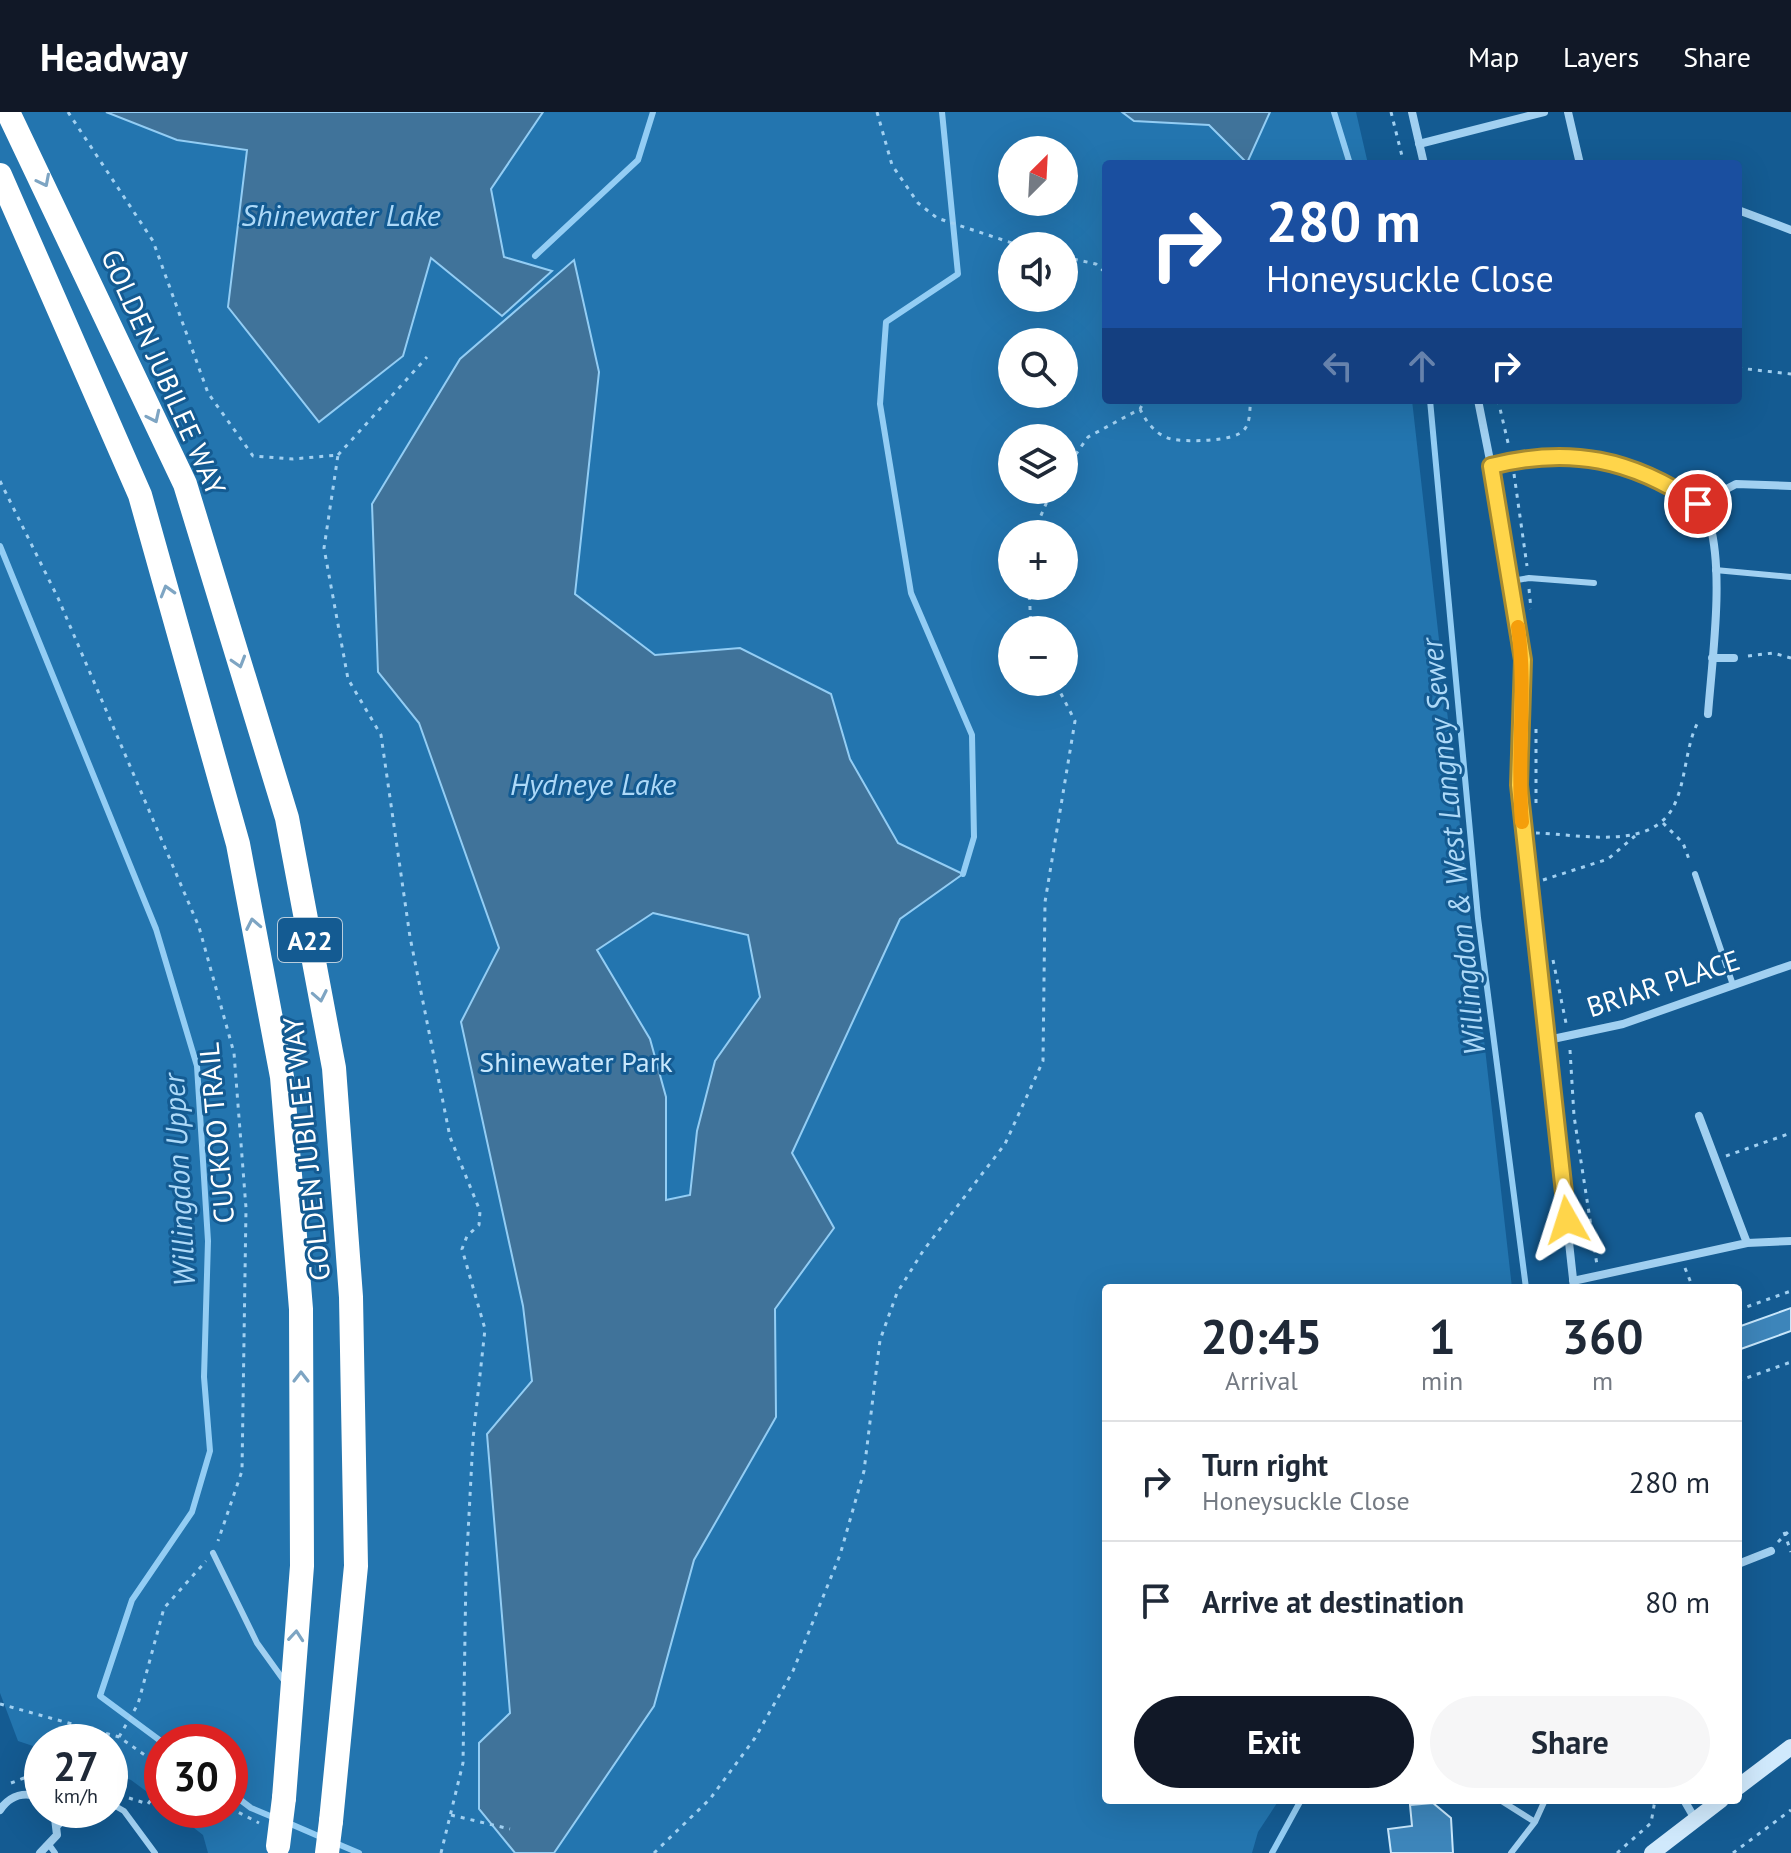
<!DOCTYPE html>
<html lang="en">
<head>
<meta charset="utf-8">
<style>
  :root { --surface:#fff; --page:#f6f6f7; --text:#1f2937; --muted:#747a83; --line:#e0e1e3; --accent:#111827 }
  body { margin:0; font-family:"PT Sans",sans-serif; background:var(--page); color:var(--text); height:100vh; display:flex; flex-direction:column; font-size:30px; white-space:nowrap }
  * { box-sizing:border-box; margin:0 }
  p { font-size:26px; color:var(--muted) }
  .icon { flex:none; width:44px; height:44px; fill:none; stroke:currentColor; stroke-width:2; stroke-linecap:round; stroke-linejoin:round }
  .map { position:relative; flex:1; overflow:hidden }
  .panel { position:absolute; left:1102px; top:1172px; width:640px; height:520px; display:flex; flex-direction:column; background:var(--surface); border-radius:8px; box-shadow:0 8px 32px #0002 }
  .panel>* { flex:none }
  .hud { position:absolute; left:1102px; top:48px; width:640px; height:244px; border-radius:8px; box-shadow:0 8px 32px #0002; background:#1a4fa0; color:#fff; overflow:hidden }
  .needle { width:52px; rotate:24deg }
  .fabs { position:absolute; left:998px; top:24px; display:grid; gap:16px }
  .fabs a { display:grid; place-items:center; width:80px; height:80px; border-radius:50%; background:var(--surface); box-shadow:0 8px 32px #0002; font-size:40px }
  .speed { position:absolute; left:24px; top:1612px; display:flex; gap:16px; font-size:40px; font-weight:700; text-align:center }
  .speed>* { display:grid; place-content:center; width:104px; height:104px; border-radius:50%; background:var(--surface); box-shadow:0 8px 32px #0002; line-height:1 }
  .speed small { font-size:20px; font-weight:400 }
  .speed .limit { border:12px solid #d22; background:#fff; color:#111 }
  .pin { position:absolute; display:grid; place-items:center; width:68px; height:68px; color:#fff; margin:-34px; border:4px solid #fff; border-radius:50%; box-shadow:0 2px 8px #0007 }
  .me { position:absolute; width:88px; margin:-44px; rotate:354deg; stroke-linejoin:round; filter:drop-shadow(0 0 6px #0008) }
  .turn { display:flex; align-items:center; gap:28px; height:168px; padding:0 32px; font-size:36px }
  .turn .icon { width:104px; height:104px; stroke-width:2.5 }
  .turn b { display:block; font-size:56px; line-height:68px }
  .lanes { display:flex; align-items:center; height:76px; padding:0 32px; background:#0003; justify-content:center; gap:40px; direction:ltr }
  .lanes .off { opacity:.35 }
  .eta { display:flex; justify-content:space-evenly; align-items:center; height:136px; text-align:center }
  .eta b { font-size:48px; font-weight:700; line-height:56px }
  .primary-button { display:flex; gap:16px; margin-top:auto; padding:16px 32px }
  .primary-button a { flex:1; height:92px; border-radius:48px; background:var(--accent); color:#fff; font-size:32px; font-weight:700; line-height:92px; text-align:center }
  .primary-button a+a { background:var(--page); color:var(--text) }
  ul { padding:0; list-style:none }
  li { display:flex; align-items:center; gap:24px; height:120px; padding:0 32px; border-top:2px solid var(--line) }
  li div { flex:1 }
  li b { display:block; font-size:30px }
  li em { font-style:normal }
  header { display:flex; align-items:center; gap:48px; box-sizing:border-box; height:112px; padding:0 40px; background:var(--accent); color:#fff }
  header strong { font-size:38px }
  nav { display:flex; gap:44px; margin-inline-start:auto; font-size:28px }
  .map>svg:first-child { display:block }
</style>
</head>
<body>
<header>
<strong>Headway</strong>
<nav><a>Map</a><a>Layers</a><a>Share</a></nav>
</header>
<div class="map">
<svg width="1791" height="1741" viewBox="0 0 1791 1741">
  <rect width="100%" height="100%" fill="#145b92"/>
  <path fill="#2375af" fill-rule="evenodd" d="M0 0H1356L1368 52H1106V288H1412L1512 1176H1106V1688H1279L1258 1720 1252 1741H208L203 1723 171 1698H230V1630H162V1691L131 1668 110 1661V1630H42V1637L18 1629 0 1581ZM1012 38H1064V90H1012ZM1012 134H1064V186H1012ZM1012 230H1064V282H1012ZM1012 326H1064V378H1012ZM1012 422H1064V474H1012ZM1012 518H1064V570H1012Z"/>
  <path fill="#40739a" stroke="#93cdf4" stroke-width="2" fill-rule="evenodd" d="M106 0H543L491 77 504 145 552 159 502 204 431 146 403 244 319 310 228 195 247 38 177 28Z
    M1122 0H1270L1247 51 1209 13 1134 9Z
    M574 148 599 260 575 482 655 543 740 536 831 582 850 647 898 731 963 762 900 807 792 1041 834 1116 775 1197 776 1305 694 1448 654 1594 554 1741H515L479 1697V1631L510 1601 487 1322 532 1269 523 1194 461 910 499 836 419 611 378 560 372 392 460 247ZM653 801 748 823 760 885 715 949 697 1019 690 1083 666 1088V985L650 927 597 838Z"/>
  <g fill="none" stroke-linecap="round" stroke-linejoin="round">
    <path stroke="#93cdf4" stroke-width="6" d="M942 0 958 162 886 210 880 292 911 481 972 623 974 725 963 762
      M1334 0 1350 52
      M535 144 638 48 653 0
      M1430 288 1478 806 1526 1176
      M0 434 156 817 197 954 208 1129 204 1265 210 1339 192 1400 132 1488 100 1584 162 1630
      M230 1680 251 1696 275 1706
      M286 1710 323 1726
      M333 1730 359 1741
      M1272 1741 1301 1688"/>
  </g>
  <path fill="#3d85ba" stroke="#c8e7fc" stroke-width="2" d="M1791 1196V1219L1738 1238V1215Z
    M1433 1691 1451 1706 1453 1741H1391L1388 1717 1412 1714 1410 1693Z"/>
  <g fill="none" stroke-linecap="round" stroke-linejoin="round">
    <path stroke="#a1d0f1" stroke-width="3" stroke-dasharray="4 6" stroke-linecap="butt" d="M68 0 153 129 208 281 253 344 293 347 338 343 324 436 348 567 381 623 410 825 450 1025 480 1099 479 1113 467 1124 462 1137 485 1217 473 1327 466 1460 463 1651 441 1741
      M877 0 892 53 918 91 937 106 1021 134
      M1391 0 1404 52
      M1064 145 1096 152 1106 161
      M1738 256 1791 262
      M1498 288 1509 335
      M1140 297C1146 310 1156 323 1171 327 1186 330 1234 330 1244 318 1251 310 1249 298 1251 288
      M338 343 427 245
      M1064 359 1088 325 1140 297 1145 288
      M1514 362 1527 454
      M0 369 58 486 199 815 234 941 246 1096 242 1359 218 1429
      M1033 422 1052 378
      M1029 474 1031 518
      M1529 477 1531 497
      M1748 544 1773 541 1791 546
      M1536 617V693
      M1663 711 1683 731 1690 750
      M1536 721C1580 722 1656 741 1676 689 1686 665 1686 635 1697 612
      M1543 768 1608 747 1635 724
      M1553 848 1566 911
      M1570 938 1574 1004 1597 1153
      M1726 1044 1791 1021
      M1685 1156 1693 1176
      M1738 1198 1791 1179
      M1738 1269 1791 1250
      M1784 1420 1791 1440
      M1778 1430 1791 1417
      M0 1592 119 1625 162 1655
      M119 1625 138 1592 164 1496 206 1449
      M11 1671 24 1666 42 1668
      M129 1686 148 1692 162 1673
      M230 1696 259 1711
      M451 1703 510 1717
      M654 1741 710 1687 755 1626 793 1559 840 1443 864 1359 880 1228 897 1181 923 1139 1005 1032 1043 949 1045 790 1075 609 1055 570
      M1617 1741 1651 1711 1655 1688
      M1733 1741 1791 1698"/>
    <path stroke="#a1d0f1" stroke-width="6" d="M1715 458 1791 465
      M1512 469 1529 466 1594 471
      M1695 762 1733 873
      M213 1441 257 1531 285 1570
      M1500 1688 1535 1710
      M110 1691 124 1699 155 1741
      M58 1714 75 1698
      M50 1734 55 1741
      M1511 1741 1535 1710 1545 1688"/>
    <path stroke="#a1d0f1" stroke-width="8" d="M1412 0 1424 52
      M1568 0 1580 52
      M1419 32 1544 0
      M1738 98 1791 118
      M1478 288 1508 439 1523 548 1519 673 1574 1176
      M1491 354C1505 351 1519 345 1533 345 1581 343 1695 357 1710 413 1724 463 1712 549 1708 602
      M1698 392 1736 372 1791 374
      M1712 546H1734
      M1548 928 1623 912 1791 853
      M1699 1004 1747 1131
      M1573 1169 1747 1131 1791 1129
      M1738 1452 1771 1439
      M1684 1688 1695 1707
      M0 1698C10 1683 25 1679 42 1686
      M40 1741 57 1723 54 1698"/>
    <path stroke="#d0e9fc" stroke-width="16" d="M1738 1675 1791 1635
      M1652 1741 1721 1688"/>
    <path stroke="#fff" stroke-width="24" d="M8 0 185 372 287 706 334 956 351 1185 356 1454 331 1709
      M0 63 140 383 238 732 282 965 301 1197 302 1454 284 1686"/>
    <path stroke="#fff" stroke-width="24" d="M278 1734 284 1686
      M327 1741 331 1709"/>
  </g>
  <defs><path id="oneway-chevron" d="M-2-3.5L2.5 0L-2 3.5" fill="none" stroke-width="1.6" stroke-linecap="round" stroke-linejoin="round" transform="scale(2)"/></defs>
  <g stroke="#7ea5c3">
    <use href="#oneway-chevron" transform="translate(44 69) rotate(63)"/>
    <use href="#oneway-chevron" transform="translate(154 305) rotate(65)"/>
    <use href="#oneway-chevron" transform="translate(167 479) rotate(-106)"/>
    <use href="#oneway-chevron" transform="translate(239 550) rotate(73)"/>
    <use href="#oneway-chevron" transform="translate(253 812) rotate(-101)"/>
    <use href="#oneway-chevron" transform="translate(320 884) rotate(79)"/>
    <use href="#oneway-chevron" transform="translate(301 1265) rotate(-90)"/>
    <use href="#oneway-chevron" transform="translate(296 1524) rotate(-85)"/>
  </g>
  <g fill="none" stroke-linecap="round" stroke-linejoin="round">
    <g stroke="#a68a30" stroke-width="20">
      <path id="route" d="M1567 1108 1519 673 1523 548 1491 354C1570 334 1632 347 1698 392"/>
    </g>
    <use href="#route" stroke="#ffd54a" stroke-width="14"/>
    <path stroke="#f59e0b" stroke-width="14" d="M1518 515C1527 580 1516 645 1522 710"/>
  </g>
  <g text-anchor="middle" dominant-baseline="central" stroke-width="6" stroke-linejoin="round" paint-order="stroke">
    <rect fill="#145b92" stroke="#b8cede" stroke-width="2" x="278" y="806" width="64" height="44" rx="6"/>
    <g font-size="26" font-weight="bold" fill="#fff">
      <text x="310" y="828">A22</text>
    </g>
    <g font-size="28" fill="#fff" stroke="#145b92">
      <text transform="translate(164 260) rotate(66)">GOLDEN JUBILEE WAY</text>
      <text transform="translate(1663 871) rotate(-18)">BRIAR PLACE</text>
      <text transform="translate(216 1021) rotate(-95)">CUCKOO TRAIL</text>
      <text transform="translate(306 1037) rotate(-96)">GOLDEN JUBILEE WAY</text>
    </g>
    <g font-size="28" fill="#c8e7fc" stroke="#145b92">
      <text x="576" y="949">Shinewater Park</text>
    </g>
    <g font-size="30" font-style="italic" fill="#add9f8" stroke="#145b92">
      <text x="341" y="102">Shinewater Lake</text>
      <text x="593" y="671">Hydneye Lake</text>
      <text transform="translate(1452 735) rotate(-96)">Willingdon &amp; West Langney Sewer</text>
      <text transform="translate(178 1068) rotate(-93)">Willingdon Upper</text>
    </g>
  </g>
</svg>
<div class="fabs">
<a><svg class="needle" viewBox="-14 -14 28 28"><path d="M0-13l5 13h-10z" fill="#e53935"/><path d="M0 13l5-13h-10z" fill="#747a83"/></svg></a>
<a><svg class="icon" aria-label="sound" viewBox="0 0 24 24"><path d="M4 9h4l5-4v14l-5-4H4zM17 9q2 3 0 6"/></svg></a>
<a><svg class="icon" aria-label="search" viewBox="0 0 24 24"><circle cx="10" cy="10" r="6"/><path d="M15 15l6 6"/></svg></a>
<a><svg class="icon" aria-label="layers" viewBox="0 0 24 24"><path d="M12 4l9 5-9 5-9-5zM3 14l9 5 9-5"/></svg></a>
<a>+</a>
<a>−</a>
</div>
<div class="speed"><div>27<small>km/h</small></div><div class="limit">30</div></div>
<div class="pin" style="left:1698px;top:392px;background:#d93025"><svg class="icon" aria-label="arrive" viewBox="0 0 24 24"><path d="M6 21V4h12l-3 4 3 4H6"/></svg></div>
<svg class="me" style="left:1567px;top:1108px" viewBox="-20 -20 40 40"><path d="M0-17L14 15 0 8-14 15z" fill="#ffd54a" stroke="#fff" stroke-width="4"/></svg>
<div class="hud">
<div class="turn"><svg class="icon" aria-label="right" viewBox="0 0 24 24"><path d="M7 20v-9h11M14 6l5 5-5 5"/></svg><div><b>280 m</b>Honeysuckle Close</div></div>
<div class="lanes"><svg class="icon off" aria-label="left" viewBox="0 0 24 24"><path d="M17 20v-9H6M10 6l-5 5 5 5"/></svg><svg class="icon off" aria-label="ahead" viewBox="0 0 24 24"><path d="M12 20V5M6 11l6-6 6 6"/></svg><svg class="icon" aria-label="right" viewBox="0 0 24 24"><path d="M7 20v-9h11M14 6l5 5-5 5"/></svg></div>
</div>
<section class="panel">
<div class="eta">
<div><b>20:45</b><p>Arrival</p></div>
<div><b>1</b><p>min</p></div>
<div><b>360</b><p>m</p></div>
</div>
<ul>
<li><svg class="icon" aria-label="right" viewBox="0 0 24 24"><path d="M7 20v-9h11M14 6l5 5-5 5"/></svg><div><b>Turn right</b><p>Honeysuckle Close</p></div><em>280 m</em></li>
<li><svg class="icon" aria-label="arrive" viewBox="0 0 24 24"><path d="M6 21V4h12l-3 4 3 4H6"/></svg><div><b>Arrive at destination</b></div><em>80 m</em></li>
</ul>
<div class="primary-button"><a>Exit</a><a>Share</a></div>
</section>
</div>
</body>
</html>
